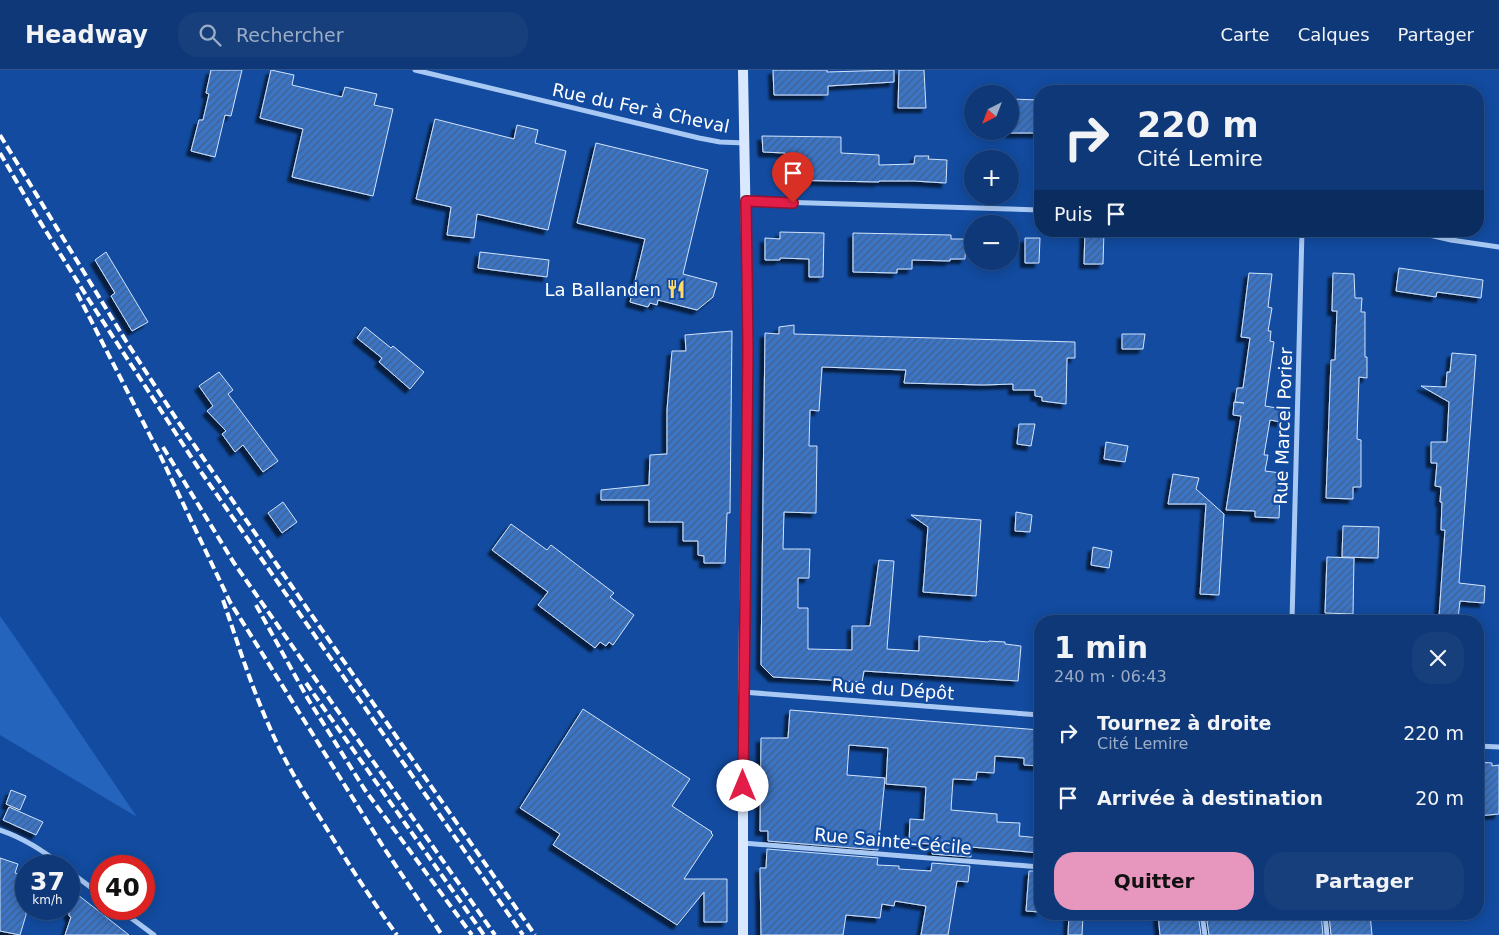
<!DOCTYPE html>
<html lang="fr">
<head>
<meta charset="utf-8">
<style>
  :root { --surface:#0e3877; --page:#173f7c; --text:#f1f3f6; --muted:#9bacc6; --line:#2e5289; --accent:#e797bd }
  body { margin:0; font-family:"DejaVu Sans",sans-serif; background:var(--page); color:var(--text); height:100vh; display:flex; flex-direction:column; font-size:19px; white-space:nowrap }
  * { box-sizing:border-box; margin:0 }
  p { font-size:16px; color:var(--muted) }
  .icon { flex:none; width:28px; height:28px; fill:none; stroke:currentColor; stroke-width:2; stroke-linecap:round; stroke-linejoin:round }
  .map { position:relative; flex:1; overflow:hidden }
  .side { position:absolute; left:1034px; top:545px; width:450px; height:305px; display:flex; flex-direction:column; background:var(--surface); border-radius:20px; box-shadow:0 2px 12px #0003,0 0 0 1px var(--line) }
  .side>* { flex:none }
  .top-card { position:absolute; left:1034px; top:15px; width:450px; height:152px; border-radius:20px; box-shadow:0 2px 12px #0003,0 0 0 1px var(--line); background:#0e3877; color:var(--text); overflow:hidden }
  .needle { width:32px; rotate:222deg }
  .tools { position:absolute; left:964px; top:15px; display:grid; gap:10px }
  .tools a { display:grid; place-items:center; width:55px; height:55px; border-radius:50%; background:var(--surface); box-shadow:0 2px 12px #0003,0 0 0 1px var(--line); font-size:25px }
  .speed { position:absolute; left:15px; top:785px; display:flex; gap:10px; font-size:25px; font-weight:700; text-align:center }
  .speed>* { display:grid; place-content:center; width:65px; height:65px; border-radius:50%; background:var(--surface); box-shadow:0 2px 12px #0003,0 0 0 1px var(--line); line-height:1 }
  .speed small { font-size:12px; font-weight:400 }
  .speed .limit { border:8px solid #d22; background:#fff; color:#111 }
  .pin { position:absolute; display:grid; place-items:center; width:42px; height:42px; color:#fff; margin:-51px -21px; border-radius:50% 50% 50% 0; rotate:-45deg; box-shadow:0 0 5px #0007 }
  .pin .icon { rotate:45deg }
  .me { position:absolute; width:55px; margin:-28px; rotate:0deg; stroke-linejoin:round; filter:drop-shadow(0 0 4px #0008) }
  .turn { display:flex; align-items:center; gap:18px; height:105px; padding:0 20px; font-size:22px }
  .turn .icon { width:65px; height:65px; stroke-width:2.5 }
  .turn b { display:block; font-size:35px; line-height:42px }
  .then { display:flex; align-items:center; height:48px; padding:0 20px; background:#0003; gap:10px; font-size:19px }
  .round { display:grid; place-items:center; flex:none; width:52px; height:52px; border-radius:20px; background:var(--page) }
  .headline { display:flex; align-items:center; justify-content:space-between; height:85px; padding:0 20px }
  h1 { font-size:30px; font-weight:700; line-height:38px }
  .action { display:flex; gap:10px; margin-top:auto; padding:10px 20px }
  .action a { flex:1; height:58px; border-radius:20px; background:var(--accent); color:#111; font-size:20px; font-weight:700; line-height:58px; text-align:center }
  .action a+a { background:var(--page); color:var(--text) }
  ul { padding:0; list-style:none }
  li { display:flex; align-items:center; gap:15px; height:65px; padding:0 20px }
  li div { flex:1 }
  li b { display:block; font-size:19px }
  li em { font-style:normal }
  header { display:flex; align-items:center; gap:30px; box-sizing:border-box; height:70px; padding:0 25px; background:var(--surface); border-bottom:1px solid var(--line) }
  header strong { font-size:24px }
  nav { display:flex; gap:28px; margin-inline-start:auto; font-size:18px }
  .search { width:350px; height:45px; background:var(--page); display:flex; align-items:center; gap:12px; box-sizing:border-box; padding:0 18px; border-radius:20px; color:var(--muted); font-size:19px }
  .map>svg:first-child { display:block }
</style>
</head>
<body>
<header>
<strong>Headway</strong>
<div class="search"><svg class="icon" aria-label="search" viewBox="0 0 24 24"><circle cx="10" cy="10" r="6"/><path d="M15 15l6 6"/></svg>Rechercher</div>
<nav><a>Carte</a><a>Calques</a><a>Partager</a></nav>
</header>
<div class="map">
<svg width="1499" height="865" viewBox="0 0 1499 865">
  <defs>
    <pattern id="building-hatch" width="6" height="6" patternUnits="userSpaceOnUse" patternTransform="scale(1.25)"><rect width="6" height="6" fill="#3b74c6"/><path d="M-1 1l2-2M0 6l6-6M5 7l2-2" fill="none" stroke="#446089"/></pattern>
    <filter id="shadow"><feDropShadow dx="-4.5" dy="4.5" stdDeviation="1" flood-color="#0009"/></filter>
  </defs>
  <rect width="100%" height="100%" fill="#124b9f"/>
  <path fill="#2464bd" d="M0 546 19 573 137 747 0 665Z"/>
  <path fill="url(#building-hatch)" stroke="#d1e4fe" filter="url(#shadow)" d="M211 0H242L231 46 225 45 215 87 191 81 199 50H203L209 24 206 23Z
    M271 0 294 5 292 15 342 27 345 17 377 24 374 35 393 39 373 126 292 107 303 59 260 48Z
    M773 0H827V2L894 0V12L828 16V25H774Z
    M899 0H924L926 38H898Z
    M1010 29 1040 30V63H1010Z
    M435 49 514 69 517 55 538 60 535 73 566 81 548 160 477 144 474 168 447 165 451 137 416 129Z
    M762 66 841 67V83L879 85V95L914 94 915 86H929L928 89 947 90 946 113 914 111H879V112L785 110V83L763 82Z
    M596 73 708 100 683 204 717 213 713 227 697 240 658 230 657 235 650 233 648 237 630 232 645 169 577 153Z
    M1085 161H1104L1103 194H1084Z
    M780 162 824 163 823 207H809V189L780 188V190H765V168L780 169Z
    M853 163 951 165V169H966L965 189H950V191L912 190V199H897V203L853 202Z
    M1025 168H1040L1039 193H1025Z
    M106 182 148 252 132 261 111 226 115 223 95 190Z
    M480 182 549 190 547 207 478 198Z
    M1399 198 1483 210 1481 228 1437 222 1436 227 1396 221Z
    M1249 203 1272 204 1268 237 1272 238 1268 261H1271L1270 271 1274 272 1265 336 1283 339 1281 352 1270 350 1264 385H1268L1265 401 1281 403 1279 448 1255 447V441L1226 440 1241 346 1233 345 1234 332 1244 333 1235 332 1237 318H1243L1250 268 1241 267Z
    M1333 203 1354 204 1355 228H1362L1361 242H1365V287H1367V308L1359 307 1357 369 1361 370V417H1353V429L1326 428 1331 290H1335L1337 241H1332Z
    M794 255V264L1075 272V288H1067L1066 334 1042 331V327L1035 326V320H1013V314L983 315 904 313 906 300 822 297 819 341 810 340 809 376H817L816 443 784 442 783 479H810L809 508H798V538H808V579L852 580V556H870L879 490 894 491 887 579 919 581V566L988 572 989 571 1005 572V574L1021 576 1018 611 864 601 862 612 773 607 761 595 765 263 779 264V257Z
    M365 257 391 278 393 276 424 302 410 319 379 292 382 288 357 268Z
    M732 261 730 443H727L725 493H704V486L698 485V471H683V452H649V430H601V420L649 415 650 385 667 384V340L672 281H686L685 265Z
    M1122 264H1145L1143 279H1122Z
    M1452 283 1476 285 1459 513 1485 516 1484 533 1460 531 1458 549 1439 547 1445 460H1441L1442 432H1440L1441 417 1435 416 1437 393H1431V372H1447L1449 332 1421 316 1446 317 1447 302H1450Z
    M219 302 233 320 228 324 278 391 263 402 243 375 235 382 222 364 226 361 207 341 213 336 199 316Z
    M1019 354H1035L1031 376 1017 374Z
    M1106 372 1128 376 1125 392 1104 389Z
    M1173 404 1199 408 1196 419 1224 444 1219 525 1200 524 1206 434H1168Z
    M283 432 297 452 282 463 268 443Z
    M1016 442 1032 445 1030 462 1015 461Z
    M911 445 981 450 976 526 923 522 928 457Z
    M511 454 547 480 551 475 614 523 610 527 634 545 613 575 609 572 606 576 600 572 595 578 538 535 548 522 492 480Z
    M1343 456 1379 457 1378 488 1342 487Z
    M1093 477 1112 481 1109 498 1091 495Z
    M1327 487 1354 488 1353 544 1325 543Z
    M583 639 690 709 672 736 712 762 711 763 713 765 684 809H727V852H704V822L677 855 553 775 560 764 520 738Z
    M790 640 1040 660V696L1024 695V688L995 686 994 703 977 702 976 710 953 709 951 740 997 744V752L1020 753 1019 766 1040 768V783L971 777V787L932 784 933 774 909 773 910 749 924 750 926 717 886 714 888 678 849 675 847 705 885 708 878 780 768 771V761H760L761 668H788Z
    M1478 692 1492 693V696L1499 695V744L1478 746Z
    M11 720 26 726 20 740 6 734Z
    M9 737 43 752 36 765 3 750Z
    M767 779 878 788 877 795 899 796V799L931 801 932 793 970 796 968 812 957 811 948 865H921L926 836 895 831 894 836 882 834 880 848 846 845 843 865H761L760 798H766Z
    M0 788 18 794 15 803 26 806 18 829 26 832V845L20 865 0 861Z
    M1029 801H1040V842L1026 841Z
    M69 818 96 839 129 865H65L71 847 69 846Z
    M1069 844 1083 846 1082 865H1068Z
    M1158 844H1198L1201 865H1160Z
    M1206 844H1321L1323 865H1209Z
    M1329 844H1370L1372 865H1331Z"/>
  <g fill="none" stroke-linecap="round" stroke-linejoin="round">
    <path stroke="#a9c9f5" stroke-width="5" d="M415 0 699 68 720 72 745 73
      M746 131 1040 140
      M1412 161 1451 170 1499 177
      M1292 551 1302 161
      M743 622 1040 645
      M1478 676 1499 677
      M0 760C24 768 43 781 63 796
      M743 773 1040 797
      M69 801 101 825
      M119 839 154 865
      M1202 844 1205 865
      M1325 844 1327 865"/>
    <path stroke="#d9e8fd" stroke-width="10" d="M743 865V622L748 279 743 0"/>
    <path stroke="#fff" stroke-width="4" stroke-dasharray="9 4" stroke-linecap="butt" d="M0 65 126 271 179 353 329 570 535 865
      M0 83 39 150 89 230 199 399 523 865
      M77 223 160 385 230 532 384 778 442 865
      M163 377 234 493 495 865
      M223 530C238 574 251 616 270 658 284 691 303 721 322 751 346 790 370 828 397 865
      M256 535 308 629 365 720 472 865
      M306 613 484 865"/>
  </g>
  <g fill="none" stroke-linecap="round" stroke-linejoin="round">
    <g stroke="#92132f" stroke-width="12">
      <path id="route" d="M743 716 748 279 746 131 793 133"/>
    </g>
    <use href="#route" stroke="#e11d48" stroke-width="9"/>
  </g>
  <defs>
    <g id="restaurant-bare" transform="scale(1.5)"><path d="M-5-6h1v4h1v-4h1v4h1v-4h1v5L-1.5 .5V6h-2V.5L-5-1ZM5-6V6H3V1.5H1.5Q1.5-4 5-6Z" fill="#ffd96c" stroke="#124b9f" stroke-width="2.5" paint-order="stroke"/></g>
  </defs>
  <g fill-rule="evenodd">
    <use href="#restaurant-bare" x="676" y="219"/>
  </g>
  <g text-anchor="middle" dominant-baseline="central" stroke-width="4.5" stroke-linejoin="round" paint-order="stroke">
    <g font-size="18" fill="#fff" stroke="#124b9f">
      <text transform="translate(641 38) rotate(12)">Rue du Fer à Cheval</text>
      <text transform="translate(1283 356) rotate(-88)">Rue Marcel Porier</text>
      <text transform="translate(893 619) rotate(4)">Rue du Dépôt</text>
      <text transform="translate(893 771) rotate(5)">Rue Sainte-Cécile</text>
    </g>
    <g font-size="18" fill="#fff" stroke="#124b9f" text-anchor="end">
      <text x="661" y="219">La Ballanden</text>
    </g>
  </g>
</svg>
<div class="tools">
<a><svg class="needle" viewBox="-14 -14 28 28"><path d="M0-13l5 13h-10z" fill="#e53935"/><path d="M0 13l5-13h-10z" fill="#9bacc6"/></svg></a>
<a>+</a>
<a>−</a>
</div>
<div class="speed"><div>37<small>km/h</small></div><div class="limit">40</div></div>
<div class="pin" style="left:793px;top:133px;background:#d93025"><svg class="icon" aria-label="arrive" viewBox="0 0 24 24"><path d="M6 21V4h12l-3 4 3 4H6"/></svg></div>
<svg class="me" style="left:743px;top:716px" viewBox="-20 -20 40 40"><circle r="19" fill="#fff"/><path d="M0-13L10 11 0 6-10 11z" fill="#e11d48"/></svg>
<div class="top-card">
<div class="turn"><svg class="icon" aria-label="right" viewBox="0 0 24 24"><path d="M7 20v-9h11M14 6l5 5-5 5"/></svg><div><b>220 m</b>Cité Lemire</div></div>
<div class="then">Puis<svg class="icon" aria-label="arrive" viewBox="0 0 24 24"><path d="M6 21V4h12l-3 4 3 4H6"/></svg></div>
</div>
<section class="side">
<div class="headline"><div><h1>1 min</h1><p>240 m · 06:43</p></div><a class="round"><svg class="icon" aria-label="close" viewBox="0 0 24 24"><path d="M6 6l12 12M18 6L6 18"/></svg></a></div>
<ul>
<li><svg class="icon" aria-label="right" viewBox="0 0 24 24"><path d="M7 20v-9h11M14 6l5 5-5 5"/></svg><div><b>Tournez à droite</b><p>Cité Lemire</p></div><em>220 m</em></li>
<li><svg class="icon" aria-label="arrive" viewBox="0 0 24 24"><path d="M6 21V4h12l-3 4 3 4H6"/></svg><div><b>Arrivée à destination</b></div><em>20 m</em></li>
</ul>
<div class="action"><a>Quitter</a><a>Partager</a></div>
</section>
</div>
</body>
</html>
